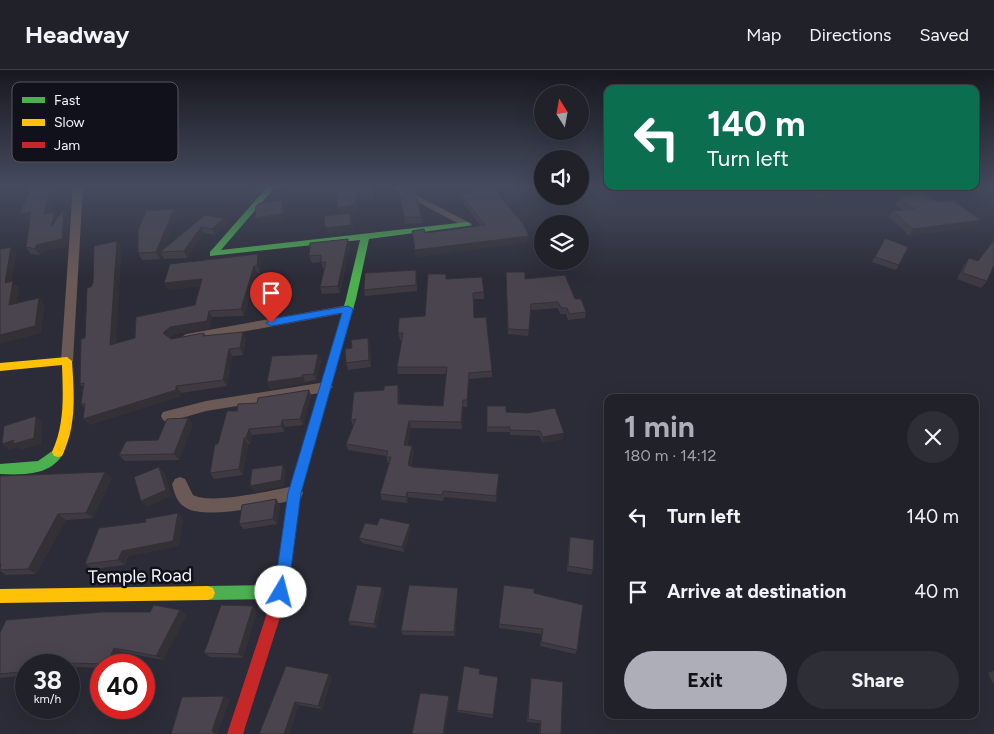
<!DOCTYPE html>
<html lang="en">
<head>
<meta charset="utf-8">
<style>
  :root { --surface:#21212a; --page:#2d2e36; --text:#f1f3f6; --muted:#a2a3a8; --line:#3e3e47; --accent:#adaeb8 }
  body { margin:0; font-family:Figtree,sans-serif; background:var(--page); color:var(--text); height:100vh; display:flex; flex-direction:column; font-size:19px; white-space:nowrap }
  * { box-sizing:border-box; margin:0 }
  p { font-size:16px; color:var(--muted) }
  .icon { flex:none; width:28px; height:28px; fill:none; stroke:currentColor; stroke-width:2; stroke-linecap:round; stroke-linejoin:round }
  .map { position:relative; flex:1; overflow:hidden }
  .drawer { position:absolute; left:604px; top:324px; width:375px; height:325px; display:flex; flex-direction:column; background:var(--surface); border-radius:10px; box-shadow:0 5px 20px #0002,0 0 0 1px var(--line) }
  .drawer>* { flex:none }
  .hud { position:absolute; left:604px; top:15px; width:375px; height:105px; border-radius:10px; box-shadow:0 5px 20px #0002,0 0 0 1px var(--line); background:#0b6e4f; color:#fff; overflow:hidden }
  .needle { width:32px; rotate:349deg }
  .controls { position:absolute; left:534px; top:15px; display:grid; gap:10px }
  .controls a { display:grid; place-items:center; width:55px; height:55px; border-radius:50%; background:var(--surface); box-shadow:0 5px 20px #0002,0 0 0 1px var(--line); font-size:25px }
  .speed { position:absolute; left:15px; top:584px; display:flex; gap:10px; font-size:25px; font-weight:700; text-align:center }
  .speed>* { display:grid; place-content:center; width:65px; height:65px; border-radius:50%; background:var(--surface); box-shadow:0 5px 20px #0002,0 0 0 1px var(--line); line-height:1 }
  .speed small { font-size:12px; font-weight:400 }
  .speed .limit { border:8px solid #d22; background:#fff; color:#111 }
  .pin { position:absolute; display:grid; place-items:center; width:42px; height:42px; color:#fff; margin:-51px -21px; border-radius:50% 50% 50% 0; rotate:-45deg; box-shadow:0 0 5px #0007 }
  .pin .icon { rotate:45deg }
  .me { position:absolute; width:55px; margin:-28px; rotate:8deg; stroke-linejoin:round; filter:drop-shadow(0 0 4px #0008) }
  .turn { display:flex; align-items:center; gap:18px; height:105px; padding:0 20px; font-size:22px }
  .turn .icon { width:65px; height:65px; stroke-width:2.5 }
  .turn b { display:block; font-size:35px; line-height:42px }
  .round { display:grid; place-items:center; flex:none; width:52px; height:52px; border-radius:26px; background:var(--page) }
  .summary { display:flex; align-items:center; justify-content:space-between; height:85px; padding:0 20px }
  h1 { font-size:30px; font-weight:700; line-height:38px; color:var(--accent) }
  .action { display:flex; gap:10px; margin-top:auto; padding:10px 20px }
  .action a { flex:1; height:58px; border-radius:30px; background:var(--accent); color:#111; font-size:20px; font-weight:700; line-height:58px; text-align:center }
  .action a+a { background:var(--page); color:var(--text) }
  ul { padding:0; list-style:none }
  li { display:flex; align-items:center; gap:15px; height:75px; padding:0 20px }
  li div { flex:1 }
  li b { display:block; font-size:19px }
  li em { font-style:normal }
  header { display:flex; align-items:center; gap:30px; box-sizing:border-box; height:70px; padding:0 25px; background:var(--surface); border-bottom:1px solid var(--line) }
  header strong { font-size:24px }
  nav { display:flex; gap:28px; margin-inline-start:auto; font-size:18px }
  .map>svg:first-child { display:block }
</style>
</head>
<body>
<header>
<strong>Headway</strong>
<nav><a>Map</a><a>Directions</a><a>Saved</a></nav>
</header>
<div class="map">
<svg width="994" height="664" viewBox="0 0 994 664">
  <rect width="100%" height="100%" fill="#2c2c38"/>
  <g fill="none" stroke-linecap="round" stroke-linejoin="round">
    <path fill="#6a5954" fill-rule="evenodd" d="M73 116H83L73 291 67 296 61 291Z
      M388 116H398L472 154 471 156H463Z
      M348 235 352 236 354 239 352 242 186 272 180 268 186 264Z
      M326 312 333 317 326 322 206 341 168 352 163 350 161 346 163 342 206 331Z
      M180 407 185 409 193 425C211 435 273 420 295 416L301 418 303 423 301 428 295 430C270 434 201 453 182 435 176 430 174 421 172 414L175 409Z"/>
    <path fill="#4caf50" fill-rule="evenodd" d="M268 116H276L221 180 467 152 471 154 467 156 369 169 356 229 301 423 300 427 295 429 290 427 289 423 346 229 360 170 210 186V182Z
      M58 377 62 378 64 382C52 406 23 405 0 404V394L38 391Z
      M281 515 286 517 288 522 286 527 281 529 208 530 203 528 201 523 203 518 208 516Z"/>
    <path fill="#ffc107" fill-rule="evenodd" d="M67 287 72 291C74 324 77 355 62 386L58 387 54 386 52 382C65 354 63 325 62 295L0 301V293Z
      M208 516 213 518 215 523 213 528 208 530 0 533V519Z"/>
    <path fill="#c62828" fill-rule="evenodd" d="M295 417 300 419 301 423 288 522 243 664H227L274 522 289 423 290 419Z"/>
  </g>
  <path fill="#3f3a42" d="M292 116H373L374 131 359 129 357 142 350 143 352 149 353 161 327 164 339 144 336 121 294 123Z
    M406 116H415V121Z
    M806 116H840L839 125 821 130 805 119Z
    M399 121 421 147 422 153 405 154Z
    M461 125 529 166V172L416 187 412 161 425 163 481 156 462 131Z
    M899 128 937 132 975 157 909 166 889 147 893 141 903 140 895 135Z
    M174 139 178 146 164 179 205 145 224 148 227 155 215 165 204 163 187 188 164 189 162 185 160 189 142 190 138 183Z
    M50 143 58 147 69 146 67 176 41 182 40 185 31 184 26 177 30 150 25 151Z
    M885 168 899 195 896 200 872 192Z
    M994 169V196L987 211 981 218 957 209 964 195 969 188 978 191Z
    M117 171 121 178 116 273 135 268 195 235 200 216 168 220 164 213 261 190 260 203H257L244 246 212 247 210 258 175 264 169 268 171 269 204 263 206 266 246 268 243 285 232 286 227 316 181 323V326L89 355 85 338 81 334 83 317 80 314 91 217Z
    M350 176 340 223 322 224 320 217 325 198 323 199 321 192 312 193 309 186Z
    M416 200 417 221 365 226 364 220Z
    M446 204V209L484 222V229H474V248L492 301V307L469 309 467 337H463L462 359 411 358 407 376H412L414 382 411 396 499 410 496 432 444 427 443 431 408 427 407 433 382 430 380 424 390 393H388L386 386 348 380 346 374 353 356 351 350 384 320 398 315 400 321 399 334 443 336 446 304H398L397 297 402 270H400L398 263 425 246Z
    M506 208 525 209 575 229 586 242 585 248 568 250 566 244H560L558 238 531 240 528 266 508 264Z
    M370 275 371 297 348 300 346 293Z
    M321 290 316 310 305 312 306 313 270 319 267 312Z
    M309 320 311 326 303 355 285 357 284 362 252 365 250 374H248L243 405 214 409 210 403 218 374 257 333Z
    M487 336 506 342 563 369 542 373 540 366 510 365V362H487Z
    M188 348 193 354 179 390 125 391 119 385 158 370Z
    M105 402 112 408 93 448 66 450 36 504 6 505 0 501V406Z
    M280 435 277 454 244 459 239 454Z
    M183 449 179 476 128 486 125 495 93 499 85 494Z
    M411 459 404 482 362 473 359 468Z
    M570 467 593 500 591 505 567 501 569 472Z
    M382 517 384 522 376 558 351 555 348 551Z
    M458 523 455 566 403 565 401 561Z
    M534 523 577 580 575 584 540 576 542 564 499 558V554Z
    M257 541 243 588 210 587 204 583Z
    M187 544 163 590 122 582 116 595H101V598L77 597 73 607H69V595H26V610L18 606 0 608V563Z
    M480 599V604L498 607 493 648 458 642 457 640Z
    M994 601V615L988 603Z
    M329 604 332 608 322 639 299 635 259 664Z
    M531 608 561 664H539L540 653 527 652Z"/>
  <path fill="#333036" d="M51 116H57L48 151 44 144Z
    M843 118 839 125 821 130 825 123Z
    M358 122 359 129 357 142 350 143 352 149 353 161 327 164 325 158 339 144 338 138Z
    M282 130 284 136V151L258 154 255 148Z
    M64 139 69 146 67 176 41 182 40 185 35 179 36 175 62 169Z
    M174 139 178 146 163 182H160L162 185 160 189 156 182Z
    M31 142 36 149 25 151 20 144Z
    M55 142 60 149 51 157Z
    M224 148 227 155 215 165 212 159Z
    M981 150 975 157 909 166 913 159Z
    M201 157 204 163 187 188 184 181Z
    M529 166V172L416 187 415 180Z
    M348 169 350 176 340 223 338 216Z
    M117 171 121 178 116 281 110 275Z
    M11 177 16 184 11 220 5 213Z
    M258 184 261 190 260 203 257 196Z
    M254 196 257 203 244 246 241 239Z
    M202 209 205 216 168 220 164 213Z
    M13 211 19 218 15 242 9 235Z
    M39 228 45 235 41 263 0 274V265Z
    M209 241 212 247 210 258 175 264 167 269 163 263 170 257Z
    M243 262 246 268 243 285 240 278Z
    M368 268 370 275 371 297 369 290Z
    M229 279 232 286 227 316 223 310Z
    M318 284 321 290 316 310 314 304Z
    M469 303V309L467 337V330Z
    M303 307 306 313 270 319 267 312Z
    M398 315 400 321 399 340 398 334Z
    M176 316 181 323V326L89 355 83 349Z
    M309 320 311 326 303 355 300 349Z
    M463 330V337L462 359 461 352Z
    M36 346 42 353 41 374 21 380 17 377 9 380 2 374Z
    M188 348 193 354 179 390 174 384Z
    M282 350 285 357 284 362 281 356Z
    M409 351 411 358 405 381 404 375Z
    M249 359 252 365 250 374 246 368Z
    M564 363 563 369 542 373 543 367Z
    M244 368 248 374 243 405 239 399Z
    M412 376 414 382 409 401 408 395Z
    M283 395 286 401 284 416 254 422 250 416Z
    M159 397 165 403 172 426 147 437 141 431Z
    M105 402 112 408 93 448 86 443Z
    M499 404V410L496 432V426Z
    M407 422 408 427 407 433 406 427Z
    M276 429 280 435 277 454 273 449Z
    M178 443 183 449 179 476 128 486 125 495 118 490 122 481Z
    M58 444 66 450 36 504 28 499Z
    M410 454 411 459 404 482 402 477Z
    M382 517 384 522 376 558 374 554Z
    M458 518V523L455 566 454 562Z
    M253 536 257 541 243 588 238 584Z
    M180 540 187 544 163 590 156 586Z
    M114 578 122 582 116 595H109L107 594Z
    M68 593 77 597 73 607 69 605V595H68Z
    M329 604 332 608 322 639 318 636Z
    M224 626 230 629 218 663 219 664H215L212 661Z
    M449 626 450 629 445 664H443Z
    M295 632 299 635 290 664H284Z"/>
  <path fill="#49444d" stroke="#333036" d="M31 116H51L44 144 55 142 51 157 64 139 62 169 36 175 35 179 26 177 31 142 20 144Z
    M292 116H312L292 117Z
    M335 116H372L373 124 358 122 355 135 338 138Z
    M814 116H840L843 118 825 123Z
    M487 117 492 121 495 120 524 155 529 166 415 180 412 161 424 159 425 163 485 155 461 125Z
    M399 121H404L417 128 421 147H404Z
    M921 122 937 132 952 130 981 150 913 159 893 141 915 139 899 128Z
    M282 130V144L255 148 256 136 260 133Z
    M174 139 156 182 138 183V160L146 141Z
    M350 143 351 155 325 158 324 146Z
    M205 145 224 148 212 159 201 157 184 181 160 182Z
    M885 168 908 177 899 195 875 187Z
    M348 169 338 216 320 217 326 192H321V185L309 186 310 173Z
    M994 170V195L987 211 962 203 969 188 978 191Z
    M117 171 110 275 135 268 136 247 195 235 202 209 164 213 170 194 258 184 257 196H254L241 239 209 241 207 251 170 257 163 263 171 269 204 263 203 266 243 262 240 278 229 279 223 310 176 316V320L83 349 85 334H81L84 313 80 314 81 269 85 268 87 218 91 217 93 213 94 176Z
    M11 177 5 213 13 211 9 235 39 228 35 256 0 265V179Z
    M416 200V215L364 220 365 203Z
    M506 202H525V209L565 205 575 229H581L586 242 569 244 567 238H561L558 232 531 234 529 260 508 259Z
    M428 204H446V209L482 207 484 222 473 223 474 248 486 247 492 301 469 303 467 330H463L461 352 409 351 404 375 412 376 408 395 413 397 499 404 496 426 443 421 442 425 407 422 406 427 380 424 391 387H386L388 381 346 374 356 349 351 350 354 322 384 320V316L398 315V334L443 336 447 297H397L403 263H398L399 248 425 246Z
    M368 268 369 290 346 293 345 279 352 278 351 270Z
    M318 284 314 304 302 305 303 307 267 312 272 286Z
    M309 320 300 349 282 350 281 356 249 359 246 368H244L239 399 210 403 215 374H218L227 341H237L238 334 257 333 258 328Z
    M487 336H506V342L528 343 555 338 564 363 543 367 540 361 510 360V357H487Z
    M36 346 34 368 13 374 14 370 2 374 4 356Z
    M188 348 174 384 119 385 126 371 158 370 167 349Z
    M283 395 281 410 250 416 252 399Z
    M159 397 166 420 141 431 134 407Z
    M105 402 86 443 58 444 28 499 0 500 1 494H0V406Z
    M276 429 273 449 239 454 242 435Z
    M178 443 173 471 122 481 118 490 85 494 99 458 146 452 145 449Z
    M380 448 410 454 402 477 359 468 365 453 377 455Z
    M570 467 594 470 593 500 568 496Z
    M357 515 382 517 374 554 348 551Z
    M409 515 458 518 454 562 401 561Z
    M504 515 534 519V523L583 535 577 580 541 572 543 559 499 554Z
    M154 535 180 540 156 586 114 578 107 594 68 593V595H26V606L18 607 20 602 0 604V563L6 550 103 542H150Z
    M221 535 253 536 238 584 204 583Z
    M286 596 329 604 318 636 295 632 284 664H259Z
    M464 596 480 599 479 604 498 607 493 645 457 640Z
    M531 608 563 612 561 664H540L541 651 528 649Z
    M420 623 449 626 443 664H412Z
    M224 626 212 661 215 664H171L182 627Z"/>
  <linearGradient id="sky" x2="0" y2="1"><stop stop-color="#18181f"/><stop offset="0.56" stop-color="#454b5e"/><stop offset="1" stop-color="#454b5e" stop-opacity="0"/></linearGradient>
  <rect width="994" height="208" fill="url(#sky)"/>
  <path fill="#1a73e8" stroke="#114b97" d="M348 236 353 239 301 423 288 522 286 527 281 529 276 527 274 522 288 423 342 243 271 256 266 253 271 249Z"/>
  <g text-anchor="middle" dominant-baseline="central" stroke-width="5" stroke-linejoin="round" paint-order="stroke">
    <g font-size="18" fill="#f3f4fd" stroke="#11111b">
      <text transform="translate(140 506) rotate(-1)">Temple Road</text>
    </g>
  </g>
  <rect x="12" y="12" width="166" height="80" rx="8" fill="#11111b" stroke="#55555f" stroke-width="1"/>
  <rect x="22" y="27" width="23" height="6" fill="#4caf50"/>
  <rect x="22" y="49" width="23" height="7" fill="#ffc107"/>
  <rect x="22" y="72" width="23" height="6" fill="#c62828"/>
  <g font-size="14" fill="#f3f4fd">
    <text x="54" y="35">Fast</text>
    <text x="54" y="57">Slow</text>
    <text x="54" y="80">Jam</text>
  </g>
</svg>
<div class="controls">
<a><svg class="needle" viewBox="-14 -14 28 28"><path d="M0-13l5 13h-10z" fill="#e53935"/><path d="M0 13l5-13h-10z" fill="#a2a3a8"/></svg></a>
<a><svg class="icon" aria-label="sound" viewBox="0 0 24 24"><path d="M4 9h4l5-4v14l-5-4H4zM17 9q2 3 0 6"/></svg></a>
<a><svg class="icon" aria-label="layers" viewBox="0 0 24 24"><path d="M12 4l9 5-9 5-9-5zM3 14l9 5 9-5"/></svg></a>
</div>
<div class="speed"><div>38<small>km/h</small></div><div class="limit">40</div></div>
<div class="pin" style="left:271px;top:253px;background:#d93025"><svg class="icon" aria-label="arrive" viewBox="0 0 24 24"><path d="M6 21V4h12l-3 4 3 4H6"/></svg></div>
<svg class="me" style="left:281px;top:522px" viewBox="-20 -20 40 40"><circle r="19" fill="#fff"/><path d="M0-13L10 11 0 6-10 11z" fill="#1a73e8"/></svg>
<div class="hud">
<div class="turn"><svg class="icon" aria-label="left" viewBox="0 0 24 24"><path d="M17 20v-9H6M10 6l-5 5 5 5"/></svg><div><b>140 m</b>Turn left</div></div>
</div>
<section class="drawer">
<div class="summary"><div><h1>1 min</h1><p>180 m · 14:12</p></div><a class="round"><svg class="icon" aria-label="close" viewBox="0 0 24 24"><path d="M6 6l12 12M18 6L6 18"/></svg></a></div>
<ul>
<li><svg class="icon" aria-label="left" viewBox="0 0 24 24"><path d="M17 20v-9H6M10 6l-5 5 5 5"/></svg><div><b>Turn left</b></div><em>140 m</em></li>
<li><svg class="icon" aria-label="arrive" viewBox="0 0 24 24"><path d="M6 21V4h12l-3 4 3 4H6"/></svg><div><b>Arrive at destination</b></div><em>40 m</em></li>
</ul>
<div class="action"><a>Exit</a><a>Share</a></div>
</section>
</div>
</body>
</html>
